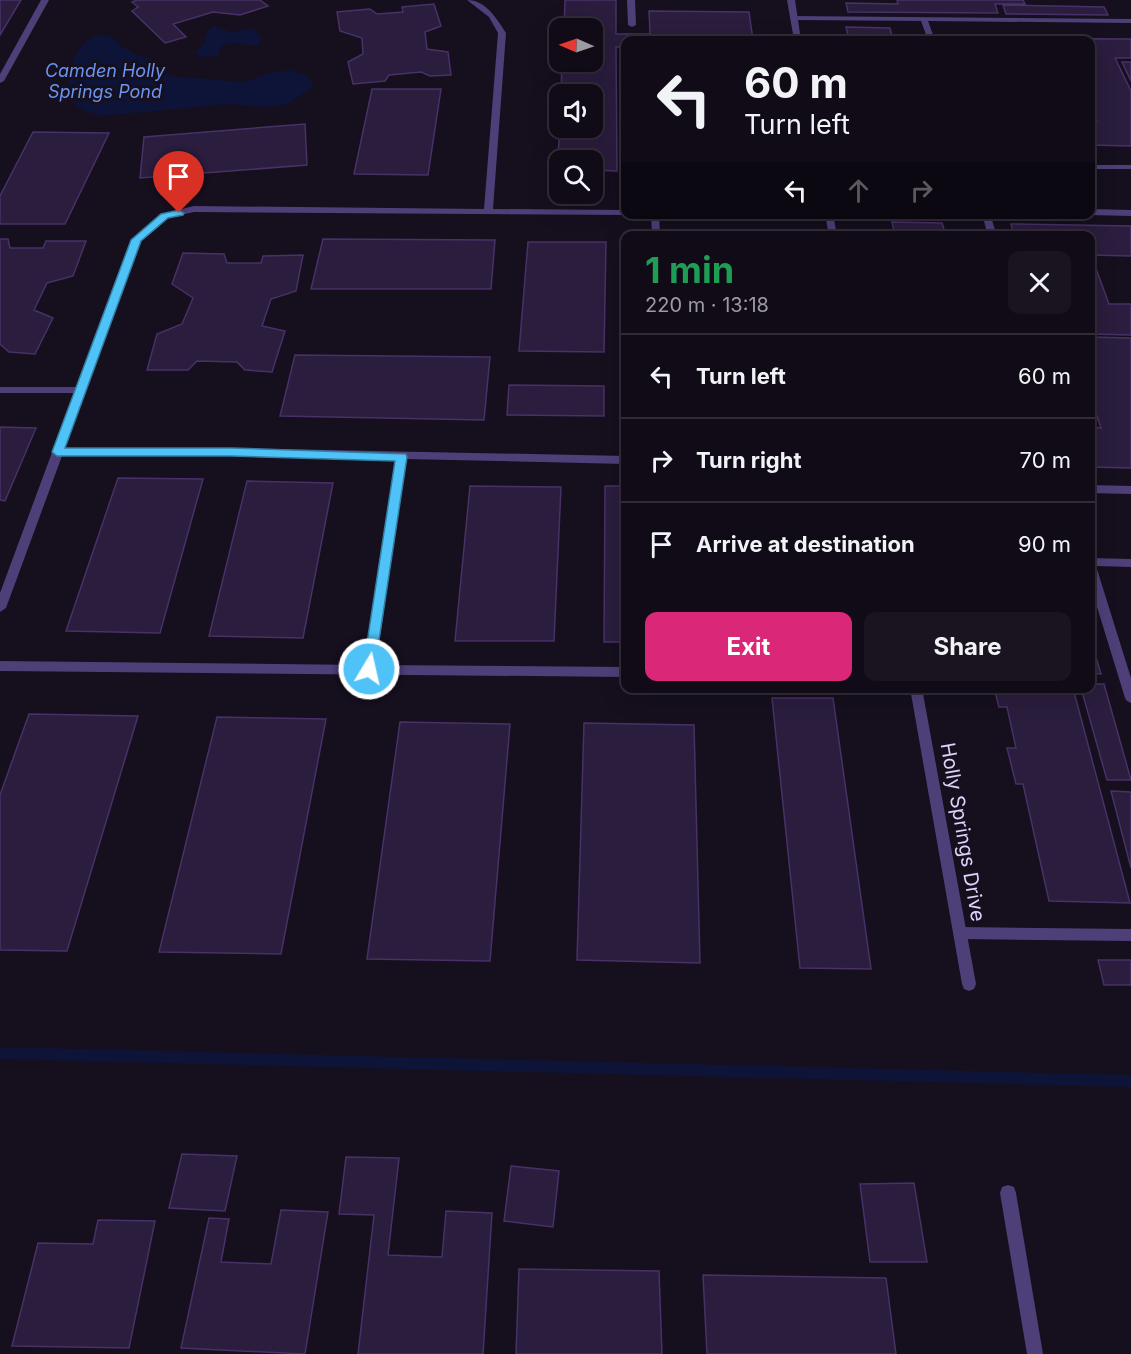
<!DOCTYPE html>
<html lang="en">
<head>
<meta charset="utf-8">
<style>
  :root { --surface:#100b16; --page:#19141f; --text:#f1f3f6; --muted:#9c9ba1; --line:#302b35; --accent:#db2777 }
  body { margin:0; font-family:Inter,sans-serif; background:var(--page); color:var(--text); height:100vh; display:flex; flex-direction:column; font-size:22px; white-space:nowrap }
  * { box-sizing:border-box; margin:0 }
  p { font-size:20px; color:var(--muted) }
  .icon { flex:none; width:33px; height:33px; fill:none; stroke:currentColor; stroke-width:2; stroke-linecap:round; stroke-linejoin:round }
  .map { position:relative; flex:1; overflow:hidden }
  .drawer { position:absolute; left:621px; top:231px; width:474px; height:462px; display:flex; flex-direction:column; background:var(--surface); border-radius:12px; box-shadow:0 6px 24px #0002,0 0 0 2px var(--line) }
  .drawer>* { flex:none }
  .guide { position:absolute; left:621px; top:36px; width:474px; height:183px; border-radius:12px; box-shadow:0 6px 24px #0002,0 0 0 2px var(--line); background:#100b16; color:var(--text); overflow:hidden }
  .needle { width:39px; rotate:272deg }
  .fabs { position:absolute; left:549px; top:18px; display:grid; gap:12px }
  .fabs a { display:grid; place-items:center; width:54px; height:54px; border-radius:12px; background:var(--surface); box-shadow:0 6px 24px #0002,0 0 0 2px var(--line); font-size:30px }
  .pin { position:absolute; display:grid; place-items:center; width:51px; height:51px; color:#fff; margin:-62px -26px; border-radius:50% 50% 50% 0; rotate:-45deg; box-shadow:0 0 6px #0007 }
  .pin .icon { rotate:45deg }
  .me { position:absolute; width:66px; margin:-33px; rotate:9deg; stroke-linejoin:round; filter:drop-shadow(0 0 4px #0008) }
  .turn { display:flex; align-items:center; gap:21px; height:126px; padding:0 24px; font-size:27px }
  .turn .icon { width:78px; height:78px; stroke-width:2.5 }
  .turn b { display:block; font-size:42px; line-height:51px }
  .lanes { display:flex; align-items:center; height:57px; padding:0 24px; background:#0003; justify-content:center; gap:30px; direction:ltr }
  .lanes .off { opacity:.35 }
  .round { display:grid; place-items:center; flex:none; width:63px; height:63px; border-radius:12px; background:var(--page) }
  .head { display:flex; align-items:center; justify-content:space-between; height:102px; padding:0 24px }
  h1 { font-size:36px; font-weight:700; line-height:45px; color:#1e9e55 }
  .button { display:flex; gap:12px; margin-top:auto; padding:12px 24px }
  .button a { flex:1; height:69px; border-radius:12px; background:var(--accent); color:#fff; font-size:24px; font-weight:700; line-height:69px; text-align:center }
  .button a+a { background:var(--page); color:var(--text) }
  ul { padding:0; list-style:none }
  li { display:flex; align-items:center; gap:18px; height:84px; padding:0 24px; border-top:2px solid var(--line) }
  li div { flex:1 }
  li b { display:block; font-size:22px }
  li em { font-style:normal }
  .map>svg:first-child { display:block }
</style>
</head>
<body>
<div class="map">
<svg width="1131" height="1354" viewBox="0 0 1131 1354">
  <rect width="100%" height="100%" fill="#150f1e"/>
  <path fill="#0e1438" d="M214 26 232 32 253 28 261 37 258 46C244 47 222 34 218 56L201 57 195 53 206 42 204 38 209 29Z
    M101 35 111 36 121 46 137 55 154 59 162 71 172 76 244 82 269 73 290 70 306 75 314 86 286 105 262 107 229 104 101 116 83 110 67 98C69 74 73 40 101 35Z"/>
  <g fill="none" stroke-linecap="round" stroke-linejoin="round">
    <path fill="#0e1438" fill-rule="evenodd" d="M0 1047 1131 1075V1087L0 1059Z"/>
  </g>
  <path fill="#2a1d3d" stroke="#483167" stroke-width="1.5" d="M0 0H21L0 35Z
    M137 0H260L268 6 240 15 213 12 173 24 186 37 165 43 132 11 138 7 132 2Z
    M565 0H616V34H650L649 11 749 12 753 40H626V47H616L617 171 592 170V160H560V170H557L560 126V128H592V94H561L562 62H592V28H564Z
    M897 0H1023L1025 4H995L998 13 848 12 846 3 898 4Z
    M434 4 441 26 425 32 427 49 448 52 451 75 430 76 421 72 389 75 385 81 353 84 348 62 363 54 362 38 340 31 337 12 370 9 377 14 403 12 402 7Z
    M1003 5 1104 7 1108 15 1006 14Z
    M846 27 890 28 893 40H849Z
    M947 38 1131 39V58H1115L1131 91V146L1090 145V121H1097L1090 106V40H948Z
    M1122 62H1131V81Z
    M372 89H441L428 175 354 174Z
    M305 124 307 165 140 178 144 137Z
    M33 132 109 133 65 224H0V196Z
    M892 222 942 223 946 236H895Z
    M1011 224 1131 226V256L1091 255 1109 304H1131V335L1090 334V236H1014Z
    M692 233 772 234V236H692Z
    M0 239H8L10 248H43L46 241H86L73 276 47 283 34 310 53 318 35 354 9 352 0 344Z
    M323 239 495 240 491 289H311Z
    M528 242H606L604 352 519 351Z
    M183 253 224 254 227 263H261L263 256 303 255 296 291 271 299 262 326 285 331 272 372 245 370 237 362 197 361 188 370H147L157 334 182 324 193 298 172 284Z
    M1090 337 1131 338V468L1090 467V427L1101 428 1090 396Z
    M295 355 490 357 484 420 280 416Z
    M509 385 604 386V416L507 415Z
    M0 427 36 428 5 501 0 500Z
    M118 478 203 479 160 633 66 631Z
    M247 481 333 483 303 638 209 636Z
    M470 486 561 487 554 641H455Z
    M605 486H626V642H604Z
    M1090 637 1101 674 1090 673Z
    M1090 684H1104L1131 780H1107L1081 688H1090Z
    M994 688H1073L1130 903 1049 901 1023 784H1016L1007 748H1016L1007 707H999Z
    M772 698H833L871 969 800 968Z
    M29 714 138 716 67 951 0 950V795Z
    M217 717 326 719 281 954 159 952Z
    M400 722 510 724 490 961 367 959Z
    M584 723 694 725 700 963 577 960Z
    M1111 791 1131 792V868Z
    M1098 960H1131V985H1104Z
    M182 1154 237 1156 225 1211 169 1208Z
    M346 1157 399 1158 388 1255 442 1257 446 1211 492 1213 483 1354H358L374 1215 339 1214Z
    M511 1166 559 1171 553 1227 504 1221Z
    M914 1183 927 1262H870L860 1184Z
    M281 1210 328 1212 305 1354 181 1348 209 1218 229 1219 221 1262 271 1264Z
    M98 1220 155 1221 129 1348 12 1346 38 1243 93 1244Z
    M519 1269 659 1271 662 1354H516Z
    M703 1275 886 1278 896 1354H707Z"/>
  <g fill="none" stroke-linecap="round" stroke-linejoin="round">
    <path fill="#4e3f78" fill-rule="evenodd" d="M41 0H49L4 81 0 83V74Z
      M467 0C486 0 497 19 506 33L493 209 626 210V214L629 215 194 212 167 218 140 241 64 448H232L626 456V464L406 459 376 665 626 667V677L0 671V661L364 665 396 459 232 456H62L6 608 0 612V593L74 393H0V387H77L132 240 161 214 194 206 484 209 498 33 489 17Z
      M627 0H635L636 25 632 27 628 25Z
      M791 16 1131 19V23L928 21 935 40H928L921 21 794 20H791Z
      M1090 165H1131V169H1090Z
      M1090 209 1131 210V216L1090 215Z
      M651 214H659L660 236H652Z
      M982 214H990L997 236H988Z
      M1090 485 1131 486V494L1090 493Z
      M1090 558 1131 559V567L1096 566 1131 678V703L1127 701 1125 698 1090 584Z
      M960 927 1131 929V941L960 939 955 937 953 933 955 929Z"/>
    <path fill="#4e3f78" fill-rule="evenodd" d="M787 0H795L801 40H794Z
      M825 214H833L837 236H829Z
      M910 688H922L976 984 974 989 969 991 964 989 962 984Z
      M1008 1185 1014 1187 1016 1193 1043 1354H1027L1000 1193 1002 1187Z"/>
  </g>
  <path fill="#4fc3f7" stroke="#337fa1" stroke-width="1.5" d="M179 210 184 213 183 215 168 218 141 241 65 448H232L406 454 407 457 374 673H364L363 669 395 461 232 456H57L52 452 131 240 161 214Z"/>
  <g text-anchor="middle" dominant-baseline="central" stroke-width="6" stroke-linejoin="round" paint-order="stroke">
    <g font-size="18" font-style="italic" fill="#6a94ef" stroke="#150f1e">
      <text x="105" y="70">Camden Holly<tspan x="105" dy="21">Springs Pond</tspan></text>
    </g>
    <g font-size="20" fill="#dfd1fa" stroke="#150f1e">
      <text transform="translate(963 832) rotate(80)">Holly Springs Drive</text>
    </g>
  </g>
</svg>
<div class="fabs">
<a><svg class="needle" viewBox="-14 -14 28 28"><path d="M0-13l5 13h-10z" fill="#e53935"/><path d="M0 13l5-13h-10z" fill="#9c9ba1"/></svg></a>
<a><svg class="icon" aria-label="sound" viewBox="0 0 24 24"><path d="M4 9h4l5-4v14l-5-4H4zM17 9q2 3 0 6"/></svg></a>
<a><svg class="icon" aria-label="search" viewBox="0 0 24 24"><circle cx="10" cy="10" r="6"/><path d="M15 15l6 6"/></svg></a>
</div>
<div class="pin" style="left:179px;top:213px;background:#d93025"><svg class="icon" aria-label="arrive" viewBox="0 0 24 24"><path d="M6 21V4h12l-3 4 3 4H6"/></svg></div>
<svg class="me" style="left:369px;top:669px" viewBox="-20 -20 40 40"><circle r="17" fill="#4fc3f7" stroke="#fff" stroke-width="3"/><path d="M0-11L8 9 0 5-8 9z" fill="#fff"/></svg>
<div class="guide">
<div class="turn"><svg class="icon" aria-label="left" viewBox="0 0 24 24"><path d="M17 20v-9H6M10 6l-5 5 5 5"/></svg><div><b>60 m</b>Turn left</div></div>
<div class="lanes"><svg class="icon" aria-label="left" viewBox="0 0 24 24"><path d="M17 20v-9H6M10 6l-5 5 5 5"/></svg><svg class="icon off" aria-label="ahead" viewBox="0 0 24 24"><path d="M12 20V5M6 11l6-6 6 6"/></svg><svg class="icon off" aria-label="right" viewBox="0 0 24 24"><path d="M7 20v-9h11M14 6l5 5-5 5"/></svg></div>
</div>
<section class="drawer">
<div class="head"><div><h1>1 min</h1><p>220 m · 13:18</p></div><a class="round"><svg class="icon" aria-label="close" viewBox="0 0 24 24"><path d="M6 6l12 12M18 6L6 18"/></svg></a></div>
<ul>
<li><svg class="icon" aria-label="left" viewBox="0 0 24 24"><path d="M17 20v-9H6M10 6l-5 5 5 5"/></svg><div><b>Turn left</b></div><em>60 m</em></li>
<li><svg class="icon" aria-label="right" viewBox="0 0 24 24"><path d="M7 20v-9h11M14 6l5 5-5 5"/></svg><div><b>Turn right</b></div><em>70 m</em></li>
<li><svg class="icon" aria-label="arrive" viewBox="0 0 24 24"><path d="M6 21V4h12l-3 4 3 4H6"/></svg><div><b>Arrive at destination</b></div><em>90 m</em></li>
</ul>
<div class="button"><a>Exit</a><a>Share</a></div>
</section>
</div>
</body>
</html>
